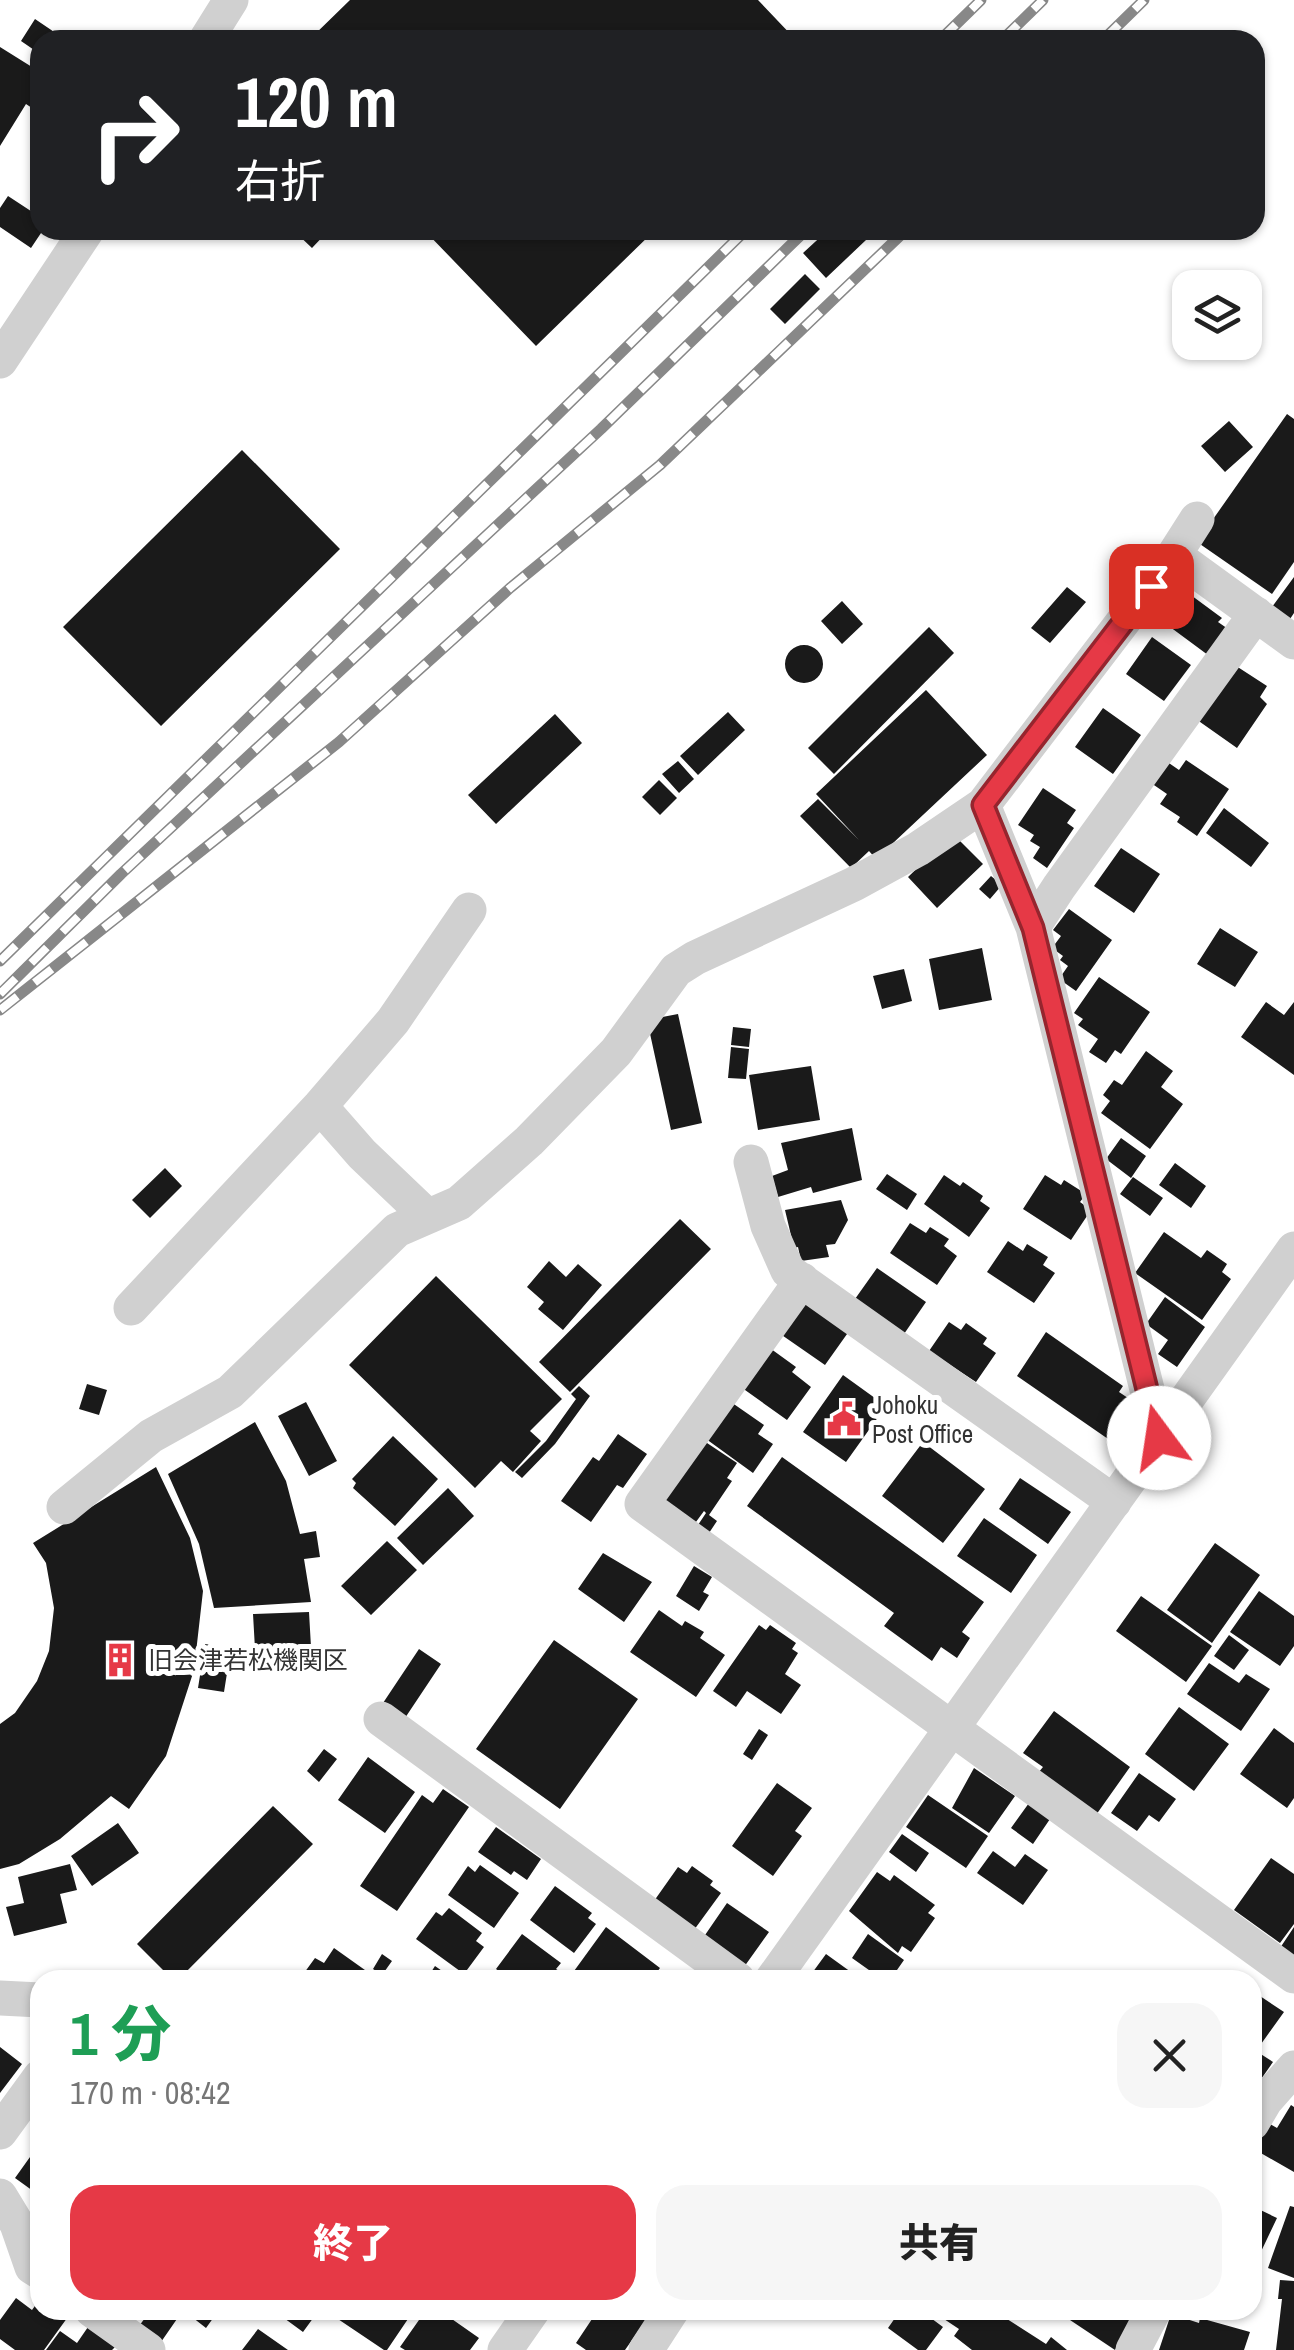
<!DOCTYPE html>
<html lang="ja">
<head>
<meta charset="utf-8">
<style>
  :root { --surface:#fff; --page:#f6f6f6; --text:#222; --muted:#767676; --accent:#e63946 }
  body { margin:0; font-family:"Archivo Narrow","Noto Sans JP",sans-serif; background:var(--page); color:var(--text); height:100vh; display:flex; flex-direction:column; font-size:38px; white-space:nowrap }
  * { box-sizing:border-box; margin:0 }
  p { font-size:32px; color:var(--muted) }
  .icon { flex:none; width:55px; height:55px; fill:none; stroke:currentColor; stroke-width:2; stroke-linecap:round; stroke-linejoin:round }
  .map { position:relative; flex:1; overflow:hidden }
  .sheet { position:absolute; left:30px; top:1970px; width:1232px; height:350px; display:flex; flex-direction:column; background:var(--surface); border-radius:30px; box-shadow:0 2px 8px #0004 }
  .sheet>* { flex:none }
  .guide { position:absolute; left:30px; top:30px; width:1235px; height:210px; border-radius:30px; box-shadow:0 2px 8px #0004; background:#202124; color:#fff; overflow:hidden }
  .buttons { position:absolute; left:1172px; top:270px; display:grid; gap:20px }
  .buttons a { display:grid; place-items:center; width:90px; height:90px; border-radius:20px; background:var(--surface); box-shadow:0 2px 8px #0004; font-size:50px }
  .pin { position:absolute; display:grid; place-items:center; width:85px; height:85px; color:#fff; margin:-42px; border-radius:20px; box-shadow:0 5px 15px #0006 }
  .me { position:absolute; width:110px; margin:-55px; rotate:346deg; stroke-linejoin:round; filter:drop-shadow(0 0 8px #0008) }
  .turn { display:flex; align-items:center; gap:35px; height:210px; padding:0 40px; font-size:45px }
  .turn .icon { width:130px; height:130px; stroke-width:2.5 }
  .turn b { display:block; font-size:70px; line-height:85px }
  .round { display:grid; place-items:center; flex:none; width:105px; height:105px; border-radius:30px; background:var(--page) }
  .head { display:flex; align-items:center; justify-content:space-between; height:170px; padding:0 40px }
  h1 { font-size:60px; font-weight:800; line-height:75px; color:#1e9e55 }
  .cta { display:flex; gap:20px; margin-top:auto; padding:20px 40px }
  .cta a { flex:1; height:115px; border-radius:30px; background:var(--accent); color:#fff; font-size:40px; font-weight:800; line-height:115px; text-align:center }
  .cta a+a { background:var(--page); color:var(--text) }
  .map>svg:first-child { display:block }
</style>
</head>
<body>
<div class="map">
<svg width="1294" height="2350" viewBox="0 0 1294 2350">
  <rect width="100%" height="100%" fill="#fff"/>
  <path fill="#1a1a1a" d="M350 0H758L796 40H309Z
    M35 19 66 40H40V54L21 41Z
    M0 47 40 72V102L35 110 26 104 0 146Z
    M8 196 40 217V230H43L31 248 0 227V208Z
    M293 230H329L312 248Z
    M424 230H655L536 346Z
    M828 230H857L866 240 826 278 803 253Z
    M805 274 820 289 785 324 770 309Z
    M1287 414 1294 419V562L1272 594 1197 542Z
    M1229 421 1253 447 1225 472 1201 446Z
    M242 450 340 549 161 726 63 627Z
    M1294 577V613L1290 619 1272 607Z
    M1067 587 1086 602 1050 643 1031 628Z
    M1184 590 1222 618 1218 622 1231 631 1212 658 1162 621Z
    M842 601 863 624 842 644 821 621Z
    M929 627 954 653 834 774 808 748Z
    M1152 637 1191 665 1164 701 1126 674Z
    M785 664a19 19 0 1 1 38 0a19 19 0 1 1-38 0Z
    M1230 662 1267 686 1260 697 1267 704 1237 748 1193 717Z
    M926 690 987 755 876 859 869 851 851 868 800 816 818 799 859 840 816 794Z
    M1103 708 1141 735 1113 774 1075 747Z
    M728 712 745 730 698 775 680 756Z
    M555 714 582 743 496 824 468 795Z
    M1186 760 1229 789 1197 836 1177 822 1180 817 1160 804 1167 794 1151 783 1166 761 1179 770Z
    M678 761 694 779 679 793 662 774Z
    M659 780 677 798 660 815 642 797Z
    M1043 788 1076 810 1067 823 1074 828 1047 868 1033 858 1040 847 1030 841 1034 835 1018 825Z
    M1224 808 1269 843 1251 867 1206 833Z
    M953 834 983 864 937 908 908 877Z
    M1121 848 1160 874 1134 913 1094 886Z
    M991 876 1002 885 990 899 979 889Z
    M1069 909 1112 940 1076 991 1059 979 1068 966 1060 960 1063 956 1052 948 1061 936 1053 930Z
    M1220 928 1258 952 1235 987 1197 964Z
    M982 948 992 1000 939 1010 929 959Z
    M904 969 912 1001 882 1009 873 976Z
    M1099 977 1150 1012 1121 1054 1115 1050 1106 1063 1089 1052 1098 1039 1078 1025 1083 1019 1074 1013Z
    M1266 1002 1284 1015 1294 1002V1075L1241 1037Z
    M678 1014 702 1123 671 1130 649 1029 652 1019Z
    M733 1027 751 1029 749 1047 731 1045Z
    M731 1047 749 1049 746 1079 728 1078Z
    M1146 1051 1173 1071 1161 1087 1183 1104 1150 1149 1101 1113 1110 1101 1103 1095 1114 1080 1122 1085Z
    M811 1066 820 1120 758 1130 749 1075Z
    M852 1128 862 1180 813 1193 811 1187 778 1197 772 1176 788 1170 781 1143Z
    M1121 1138 1146 1156 1131 1178 1106 1159Z
    M1175 1163 1206 1186 1191 1208 1159 1185Z
    M165 1168 182 1186 150 1218 132 1200Z
    M887 1174 917 1194 907 1210 876 1189Z
    M944 1175 960 1186 963 1182 983 1196 980 1201 990 1208 969 1237 924 1204Z
    M1045 1175 1061 1185 1064 1180 1086 1194 1080 1202 1091 1210 1071 1240 1023 1209Z
    M1133 1177 1163 1198 1150 1216 1120 1194Z
    M841 1200 848 1220 835 1244 826 1245 829 1257 801 1261 798 1247 794 1248 785 1210Z
    M680 1219 711 1249 570 1392 539 1362Z
    M910 1223 926 1233 930 1227 949 1239 944 1246 957 1256 937 1285 890 1253Z
    M1164 1232 1201 1258 1207 1250 1227 1264 1222 1272 1231 1279 1202 1320 1135 1273Z
    M1008 1241 1023 1251 1027 1244 1048 1257 1043 1265 1055 1273 1034 1303 987 1272Z
    M549 1261 566 1277 578 1264 602 1285 563 1330 538 1309 544 1302 527 1287Z
    M877 1268 926 1302 904 1334 855 1299Z
    M436 1276 562 1399 530 1431 541 1441 513 1472 501 1461 475 1488 349 1365Z
    M802 1293 852 1327 825 1365 776 1331Z
    M1165 1297 1205 1327 1177 1367 1158 1354 1168 1340 1146 1324Z
    M949 1322 961 1330 966 1323 987 1338 983 1344 996 1353 976 1382 929 1351Z
    M1046 1332 1123 1386 1119 1392 1137 1404 1111 1441 1017 1376Z
    M767 1346 796 1367 792 1372 811 1387 787 1420 738 1385Z
    M843 1375 886 1406 846 1462 803 1432Z
    M87 1384 107 1390 99 1415 79 1409Z
    M579 1386 590 1396 555 1444 522 1478 515 1472 546 1441 576 1399 571 1394Z
    M728 1400 764 1425 758 1434 773 1444 753 1473 702 1436Z
    M306 1402 337 1461 309 1476 278 1416Z
    M255 1422 286 1481 300 1534 316 1531 320 1557 304 1559 311 1602 214 1608 199 1544 168 1474Z
    M618 1434 647 1454 623 1488 617 1485 591 1522 561 1501 593 1457 599 1461Z
    M393 1436 438 1479 395 1526 353 1488 356 1483 352 1479Z
    M701 1439 737 1463 727 1478 732 1481 709 1515 717 1521 707 1536 696 1528 706 1513 704 1511 693 1526 658 1502Z
    M923 1442 985 1489 943 1543 882 1496Z
    M782 1457 984 1602 962 1632 970 1638 957 1658 941 1647 932 1661 884 1626 894 1613 747 1506Z
    M156 1467 190 1538 203 1591 194 1670 166 1756 129 1809 111 1796 60 1839 19 1864 0 1869V1724L15 1713 37 1681 49 1651 54 1608 46 1563 33 1543Z
    M1020 1478 1071 1512 1048 1544 999 1509Z
    M448 1488 474 1516 423 1565 397 1538Z
    M984 1518 1037 1555 1011 1593 957 1556Z
    M387 1541 417 1570 371 1615 341 1586Z
    M1215 1543 1260 1575 1212 1643 1167 1610Z
    M603 1553 652 1582 624 1622 578 1589Z
    M694 1566 712 1577 703 1592 709 1595 699 1611 676 1596Z
    M1259 1591 1294 1616V1646L1280 1666 1230 1632Z
    M1141 1596 1212 1646 1186 1682 1116 1631Z
    M659 1610 682 1626 685 1621 704 1632 700 1638 725 1655 696 1697 630 1652Z
    M309 1612 311 1647 255 1649 253 1614Z
    M759 1625 766 1630 770 1625 796 1643 792 1649 798 1653 785 1674 801 1685 781 1714 747 1691 736 1707 713 1691Z
    M1229 1635 1249 1650 1234 1670 1214 1656Z
    M554 1640 638 1699 560 1809 476 1749Z
    M205 1644 231 1648 224 1692 198 1688Z
    M419 1649 441 1664 405 1718 383 1703Z
    M1209 1663 1239 1683 1246 1674 1270 1689 1241 1731 1187 1694Z
    M1179 1707 1229 1744 1194 1791 1145 1754Z
    M1054 1711 1130 1767 1096 1815 1038 1773 1043 1767 1023 1753Z
    M1274 1728 1294 1743V1798L1287 1808 1240 1774Z
    M759 1729 768 1735 752 1760 743 1754Z
    M324 1749 337 1759 319 1782 307 1771Z
    M368 1757 415 1792 385 1833 338 1800Z
    M974 1768 1015 1796 989 1833 952 1808Z
    M1139 1773 1176 1799 1159 1822 1149 1815 1137 1831 1111 1813Z
    M777 1783 812 1808 795 1831 802 1836 773 1876 732 1846Z
    M443 1789 469 1807 397 1911 360 1886 422 1795 433 1803Z
    M928 1795 988 1836 966 1868 906 1827Z
    M1029 1803 1050 1819 1033 1844 1011 1828Z
    M273 1806 313 1844 178 1980H173L137 1944Z
    M118 1823 139 1853 92 1886 71 1856Z
    M496 1827 541 1859 527 1880 514 1871 511 1875 478 1852Z
    M902 1834 929 1853 916 1872 889 1852Z
    M993 1851 1015 1867 1025 1854 1048 1870 1023 1905 977 1873Z
    M1271 1858 1294 1874V1924L1280 1943 1234 1910Z
    M70 1864 77 1890 60 1894 67 1923 14 1936 6 1907 24 1903 18 1877Z
    M480 1865 519 1893 494 1928 448 1895 468 1866 475 1872Z
    M692 1866 713 1881 710 1885 721 1893 694 1930 654 1901 678 1867 687 1873Z
    M877 1872 890 1881 894 1875 935 1905 928 1913 935 1918 911 1952 902 1946 898 1953 849 1911Z
    M555 1886 592 1913 588 1918 596 1924 574 1953 530 1920Z
    M727 1903 769 1932 744 1967 703 1938Z
    M449 1908 482 1933 476 1941 484 1947 464 1974 416 1939 436 1912 442 1916Z
    M606 1927 660 1968 651 1980 569 1978Z
    M1294 1927V1959L1280 1948Z
    M522 1934 561 1963 556 1969 562 1973 557 1980H511L496 1969Z
    M868 1934 904 1960 890 1980H883L852 1958Z
    M334 1948 379 1980H299L315 1958 324 1963Z
    M382 1954 392 1961 382 1975 373 1969Z
    M826 1954 862 1980H807Z
    M435 1966 455 1980H426Z
    M1254 1992 1284 2012 1256 2051 1273 2062 1252 2092Z
    M0 2047 22 2064 0 2093Z
    M1291 2105 1294 2107V2172L1252 2148 1265 2121 1277 2128Z
    M40 2143V2196L15 2178Z
    M1252 2206 1277 2218 1257 2260 1252 2258Z
    M1290 2206 1294 2207V2278L1268 2268Z
    M1280 2280 1294 2281V2350H1276L1282 2299H1278Z
    M16 2298 32 2310 40 2299V2310H65L70 2314 44 2350H15L0 2339V2320Z
    M151 2310H171L179 2316 161 2342 139 2326Z
    M183 2310H219L206 2328Z
    M273 2310H319L303 2332Z
    M331 2310H407L412 2313 387 2350H384L329 2313Z
    M426 2310H439L479 2338 470 2350H405L400 2347Z
    M598 2310H653L625 2350H586L576 2343Z
    M886 2310H920L943 2327 926 2350H918L888 2328 895 2318Z
    M941 2310H993L1046 2344 1051 2337 1067 2350H972L954 2336 959 2329 938 2315Z
    M1055 2310H1137L1115 2350Z
    M1171 2314 1199 2323 1200 2318 1250 2332 1244 2350H1159Z
    M88 2327 115 2347 112 2350H46L60 2331 77 2343Z
    M258 2329 288 2350H242Z"/>
  <g fill="none" stroke-linecap="round" stroke-linejoin="round">
    <path stroke="#d0d0d0" stroke-width="35" d="M206 40 231 0
      M0 361 87 230
      M1174 555 1294 642
      M983 805 1033 927
      M320 1106 362 1154 426 1215
      M751 1162 768 1226 788 1271 1114 1502
      M802 1280 642 1504 1294 1976
      M131 1308 320 1106 393 1021 469 910
      M1159 1438 1033 927 1059 887 1256 614
      M64 1507 151 1436 230 1392 397 1230 459 1203 529 1141 616 1052 676 970 695 958 854 884 918 849 983 805 1174 555 1197 519
      M381 1719 738 1980
      M772 1980 1294 1249
      M0 1998 40 2000
      M1252 2123 1265 2101 1294 2068
      M0 2132 40 2077
      M0 2196 17 2224 32 2267 40 2272
      M92 2310 148 2350
      M505 2350 533 2310
      M646 2350 672 2310
      M1133 2350 1154 2310"/>
    <g stroke="#888" stroke-width="11">
      <path id="rail" d="M940 40 981 0
        M1002 40 1043 0
        M1103 40 1144 0
        M0 961 746 230
        M0 994 121 874 601 429 806 230
        M0 1010 339 742 510 588 660 465 906 230"/>
    </g>
    <use href="#rail" stroke="#fff" stroke-width="8" stroke-dasharray="22" stroke-linecap="butt"/>
  </g>
  <g fill="none" stroke-linecap="round" stroke-linejoin="round">
    <g stroke="#96252e" stroke-width="25">
      <path id="route" d="M1151 586 983 805 1033 928 1159 1438"/>
    </g>
    <use href="#route" stroke="#e63946" stroke-width="18"/>
  </g>
  <defs>
    <g id="civic-bare" transform="scale(2.7)"><path d="M-.6-6.5H3V-4.5H.6V-3L4-1V1h2V6H-6V1h2V-1L-.6-3ZM-1.2 2.5V6h2.4V2.5Z" fill="#e63946" stroke="#fff" stroke-width="2.5" paint-order="stroke"/></g>
    <g id="building-bare" transform="scale(2.7)"><path d="M-4-6H4V6H1V3H-1V6H-4ZM-2.5-4.3h1.7v1.8h-1.7ZM.8-4.3h1.7v1.8H.8ZM-2.5-1h1.7V.8h-1.7ZM.8-1h1.7V.8H.8Z" fill="#e63946" stroke="#fff" stroke-width="2.5" paint-order="stroke"/></g>
  </defs>
  <g fill-rule="evenodd">
    <use href="#civic-bare" x="844" y="1419"/>
    <use href="#building-bare" x="120" y="1660"/>
  </g>
  <g text-anchor="middle" dominant-baseline="central" stroke-width="10" stroke-linejoin="round" paint-order="stroke">
    <g font-size="25" fill="#333" stroke="#fff" text-anchor="start">
      <text x="872" y="1405">Johoku<tspan x="872" dy="29">Post Office</tspan></text>
      <text x="148" y="1660">旧会津若松機関区</text>
    </g>
  </g>
</svg>
<div class="buttons">
<a><svg class="icon" aria-label="layers" viewBox="0 0 24 24"><path d="M12 4l9 5-9 5-9-5zM3 14l9 5 9-5"/></svg></a>
</div>
<div class="pin" style="left:1151px;top:586px;background:#d93025"><svg class="icon" aria-label="arrive" viewBox="0 0 24 24"><path d="M6 21V4h12l-3 4 3 4H6"/></svg></div>
<svg class="me" style="left:1159px;top:1438px" viewBox="-20 -20 40 40"><circle r="19" fill="#fff"/><path d="M0-13L10 11 0 6-10 11z" fill="#e63946"/></svg>
<div class="guide">
<div class="turn"><svg class="icon" aria-label="right" viewBox="0 0 24 24"><path d="M7 20v-9h11M14 6l5 5-5 5"/></svg><div><b>120 m</b>右折</div></div>
</div>
<section class="sheet">
<div class="head"><div><h1>1 分</h1><p>170 m · 08:42</p></div><a class="round"><svg class="icon" aria-label="close" viewBox="0 0 24 24"><path d="M6 6l12 12M18 6L6 18"/></svg></a></div>
<div class="cta"><a>終了</a><a>共有</a></div>
</section>
</div>
</body>
</html>
